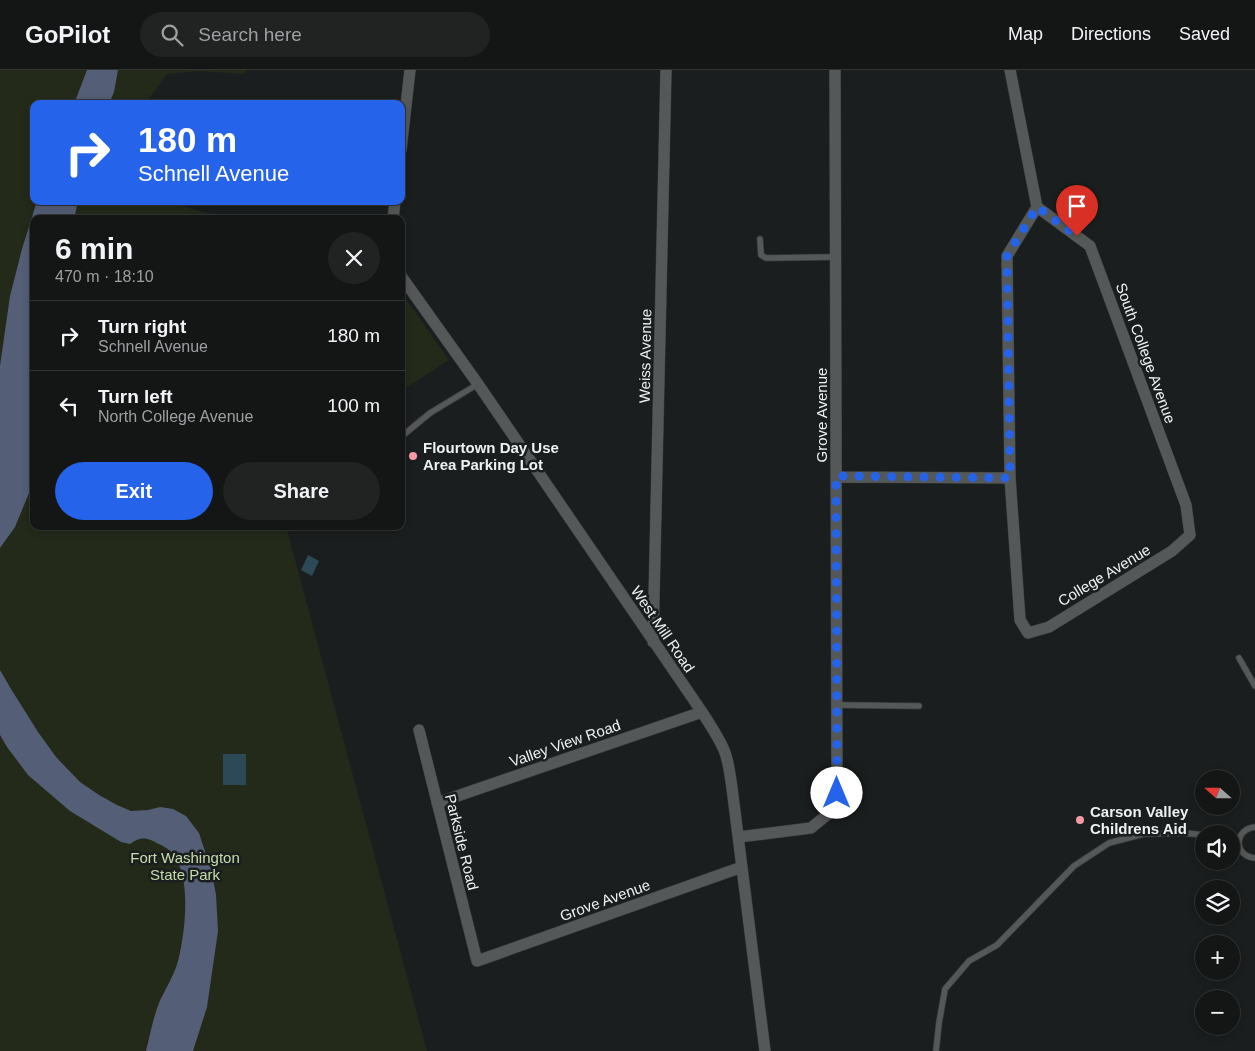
<!DOCTYPE html>
<html lang="en">
<head>
<meta charset="utf-8">
<style>
  :root { --surface:#141616; --page:#212323; --text:#f1f3f6; --muted:#9d9fa1; --line:#333535; --accent:#2563eb }
  body { margin:0; font-family:Helvetica,sans-serif; background:var(--page); color:var(--text); height:100vh; display:flex; flex-direction:column; font-size:19px; white-space:nowrap }
  * { box-sizing:border-box; margin:0 }
  p { font-size:16px; color:var(--muted) }
  .icon { flex:none; width:28px; height:28px; fill:none; stroke:currentColor; stroke-width:2; stroke-linecap:round; stroke-linejoin:round }
  .map { position:relative; flex:1; overflow:hidden }
  .panel { position:absolute; left:30px; top:145px; width:375px; height:315px; display:flex; flex-direction:column; background:var(--surface); border-radius:10px; box-shadow:0 2px 8px #0003,0 0 0 1px var(--line) }
  .panel>* { flex:none }
  .banner { position:absolute; left:30px; top:30px; width:375px; height:105px; border-radius:10px; box-shadow:0 2px 8px #0003,0 0 0 1px var(--line); background:#2563eb; color:#fff; overflow:hidden }
  .needle { width:32px; rotate:291deg }
  .fabs { position:absolute; left:1195px; top:700px; display:grid; gap:10px }
  .fabs a { display:grid; place-items:center; width:45px; height:45px; border-radius:50%; background:var(--surface); box-shadow:0 2px 8px #0003,0 0 0 1px var(--line); font-size:25px }
  .pin { position:absolute; display:grid; place-items:center; width:42px; height:42px; color:#fff; margin:-51px -21px; border-radius:50% 50% 50% 0; rotate:-45deg; box-shadow:0 0 5px #0007 }
  .pin .icon { rotate:45deg }
  .me { position:absolute; width:55px; margin:-28px; rotate:0deg; stroke-linejoin:round; filter:drop-shadow(0 0 4px #0008) }
  .turn { display:flex; align-items:center; gap:18px; height:105px; padding:0 25px; font-size:22px }
  .turn .icon { width:65px; height:65px; stroke-width:2.5 }
  .turn b { display:block; font-size:35px; line-height:42px }
  .round { display:grid; place-items:center; flex:none; width:52px; height:52px; border-radius:26px; background:var(--page) }
  .summary { display:flex; align-items:center; justify-content:space-between; height:85px; padding:0 25px }
  h1 { font-size:30px; font-weight:600; line-height:38px }
  .cta { display:flex; gap:10px; margin-top:auto; padding:10px 25px }
  .cta a { flex:1; height:58px; border-radius:30px; background:var(--accent); color:#fff; font-size:20px; font-weight:600; line-height:58px; text-align:center }
  .cta a+a { background:var(--page); color:var(--text) }
  ul { padding:0; list-style:none }
  li { display:flex; align-items:center; gap:15px; height:70px; padding:0 25px; border-top:1px solid var(--line) }
  li div { flex:1 }
  li b { display:block; font-size:19px }
  li em { font-style:normal }
  header { display:flex; align-items:center; gap:30px; box-sizing:border-box; height:70px; padding:0 25px; background:var(--surface); border-bottom:1px solid var(--line) }
  header strong { font-size:24px }
  nav { display:flex; gap:28px; margin-inline-start:auto; font-size:18px }
  .search { width:350px; height:45px; background:var(--page); display:flex; align-items:center; gap:12px; box-sizing:border-box; padding:0 18px; border-radius:28px; color:var(--muted); font-size:19px }
  .map>svg:first-child { display:block }
</style>
</head>
<body>
<header>
<strong>GoPilot</strong>
<div class="search"><svg class="icon" aria-label="search" viewBox="0 0 24 24"><circle cx="10" cy="10" r="6"/><path d="M15 15l6 6"/></svg>Search here</div>
<nav><a>Map</a><a>Directions</a><a>Saved</a></nav>
</header>
<div class="map">
<svg width="1255" height="981" viewBox="0 0 1255 981">
  <rect width="100%" height="100%" fill="#1b1e1e"/>
  <path fill="#232a1a" d="M0 0H98L89 34H34V131H162L230 149H34V456H286L427 981H0Z
    M118 0H247L243 4 200 1 167 4 145 34H109L114 22Z
    M401 222 449 290 401 321Z"/>
  <path fill="#545e76" d="M87 0H118L114 22 109 34H74Z
    M37 131H78L74 149H34V411L15 457 0 478V296L10 226 22 179Z
    M0 600 11 619 38 662 56 687 80 712 99 725 117 735 131 741 148 740 160 737 173 739 186 746 199 763 212 803 216 825 218 861 207 937 193 981H146C150 965 153 948 159 933 165 919 174 906 178 891 185 864 192 807 173 784 170 780 165 777 161 775 148 768 142 765 130 774L121 772 70 741 28 705 7 677 0 665Z"/>
  <path fill="#2d4856" d="M308 485 319 491 312 506 301 500Z
    M223 684H246V715H223Z"/>
  <g fill="none" stroke-linecap="round" stroke-linejoin="round">
    <g stroke="#393b3b" stroke-width="7">
      <path id="lane" d="M760 169 761 185 766 188 835 187
        M402 366 430 343 478 314
        M1239 588 1255 616
        M837 635 919 636
        M1255 757C1234 759 1233 786 1255 788
        M1231 769 1239 771
        M936 981 939 953 945 919 969 891 997 875 1074 796 1109 773 1143 764 1184 763 1204 765"/>
    </g>
    <g stroke="#393b3b" stroke-width="12">
      <path id="street" d="M1010 0 1037 137
        M401 80 410 0
        M1037 137 1090 176 1186 435 1190 465 1172 481 1049 557 1028 563 1020 550 1010 408 1007 186Z
        M393 149 395 131
        M401 206 478 314 702 642C710 655 718 666 724 680 729 692 730 705 732 718L765 981
        M836 407 1010 408
        M653 572 666 0
        M419 660 477 891 742 797
        M437 733 702 642
        M739 767 811 758 828 744 837 723 835 0"/>
    </g>
    <use href="#lane" stroke="#555858" stroke-width="5.5"/>
    <use href="#street" stroke="#555858" stroke-width="11"/>
  </g>
  <g fill="none" stroke-linecap="round" stroke-linejoin="round">
    <path stroke="#2563eb" stroke-width="9" stroke-dasharray="0 16.2" d="M837 723 836 406 1010 408 1007 186 1037 137 1077 166"/>
  </g>
  <g fill="#f49aa5" stroke="#1b1e1e" stroke-width="2">
    <circle cx="413" cy="386" r="5"/>
    <circle cx="1080" cy="750" r="5"/>
  </g>
  <g text-anchor="middle" dominant-baseline="central" stroke-width="5" stroke-linejoin="round" paint-order="stroke">
    <g font-size="15" fill="#eef1f1" stroke="#1b1e1e">
      <text transform="translate(1146 283) rotate(70)">South College Avenue</text>
      <text transform="translate(645 286) rotate(-89)">Weiss Avenue</text>
      <text transform="translate(821 345) rotate(-90)">Grove Avenue</text>
      <text transform="translate(1104 505) rotate(-31)">College Avenue</text>
      <text transform="translate(663 559) rotate(56)">West Mill Road</text>
      <text transform="translate(565 673) rotate(-19)">Valley View Road</text>
      <text transform="translate(462 772) rotate(76)">Parkside Road</text>
      <text transform="translate(605 830) rotate(-20)">Grove Avenue</text>
    </g>
    <g font-size="15" font-weight="bold" fill="#eef1f1" stroke="#1b1e1e" text-anchor="start">
      <text x="423" y="377">Flourtown Day Use<tspan x="423" dy="17">Area Parking Lot</tspan></text>
      <text x="1090" y="741">Carson Valley<tspan x="1090" dy="17">Childrens Aid</tspan></text>
    </g>
    <g font-size="15" fill="#c7ddac" stroke="#1b1e1e">
      <text x="185" y="787">Fort Washington<tspan x="185" dy="17">State Park</tspan></text>
    </g>
  </g>
</svg>
<div class="fabs">
<a><svg class="needle" viewBox="-14 -14 28 28"><path d="M0-13l5 13h-10z" fill="#e53935"/><path d="M0 13l5-13h-10z" fill="#9d9fa1"/></svg></a>
<a><svg class="icon" aria-label="sound" viewBox="0 0 24 24"><path d="M4 9h4l5-4v14l-5-4H4zM17 9q2 3 0 6"/></svg></a>
<a><svg class="icon" aria-label="layers" viewBox="0 0 24 24"><path d="M12 4l9 5-9 5-9-5zM3 14l9 5 9-5"/></svg></a>
<a>+</a>
<a>−</a>
</div>
<div class="pin" style="left:1077px;top:166px;background:#d93025"><svg class="icon" aria-label="arrive" viewBox="0 0 24 24"><path d="M6 21V4h12l-3 4 3 4H6"/></svg></div>
<svg class="me" style="left:837px;top:723px" viewBox="-20 -20 40 40"><circle r="19" fill="#fff"/><path d="M0-13L10 11 0 6-10 11z" fill="#2563eb"/></svg>
<div class="banner">
<div class="turn"><svg class="icon" aria-label="right" viewBox="0 0 24 24"><path d="M7 20v-9h11M14 6l5 5-5 5"/></svg><div><b>180 m</b>Schnell Avenue</div></div>
</div>
<section class="panel">
<div class="summary"><div><h1>6 min</h1><p>470 m · 18:10</p></div><a class="round"><svg class="icon" aria-label="close" viewBox="0 0 24 24"><path d="M6 6l12 12M18 6L6 18"/></svg></a></div>
<ul>
<li><svg class="icon" aria-label="right" viewBox="0 0 24 24"><path d="M7 20v-9h11M14 6l5 5-5 5"/></svg><div><b>Turn right</b><p>Schnell Avenue</p></div><em>180 m</em></li>
<li><svg class="icon" aria-label="left" viewBox="0 0 24 24"><path d="M17 20v-9H6M10 6l-5 5 5 5"/></svg><div><b>Turn left</b><p>North College Avenue</p></div><em>100 m</em></li>
</ul>
<div class="cta"><a>Exit</a><a>Share</a></div>
</section>
</div>
</body>
</html>
